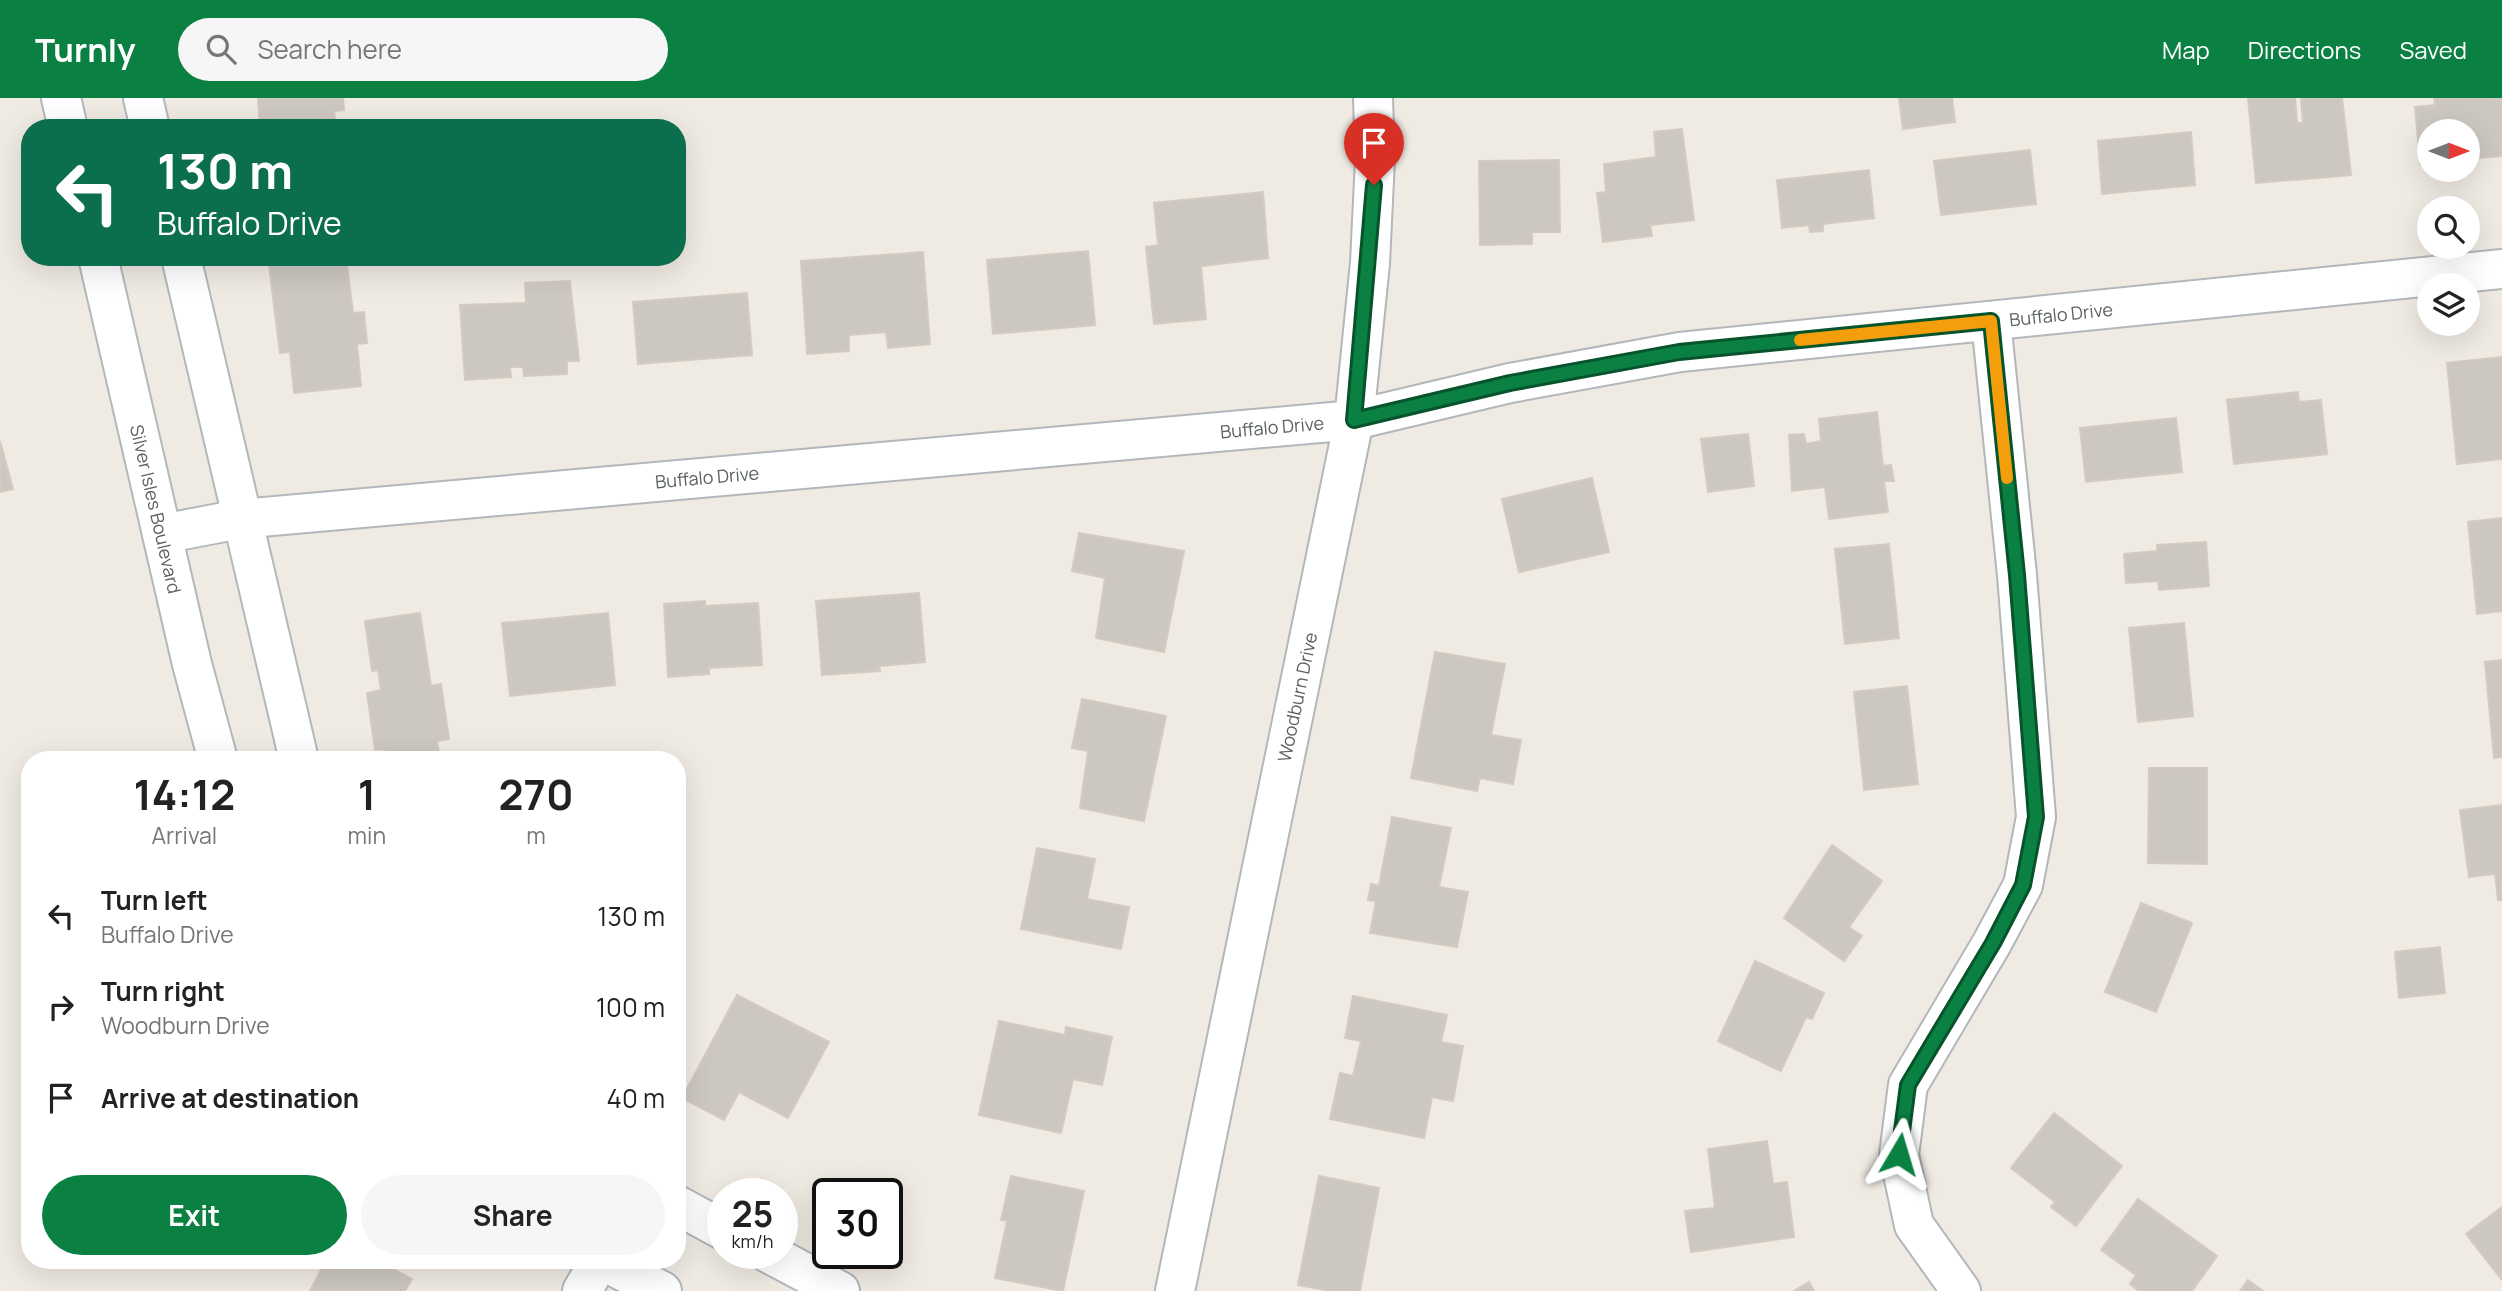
<!DOCTYPE html>
<html lang="en">
<head>
<meta charset="utf-8">
<style>
  :root { --surface:#fff; --page:#f6f6f6; --text:#222; --muted:#767676; --accent:#0b8043 }
  body { margin:0; font-family:Manrope,sans-serif; background:var(--page); color:var(--text); height:100vh; display:flex; flex-direction:column; font-size:26px; white-space:nowrap }
  * { box-sizing:border-box; margin:0 }
  p { font-size:23px; color:var(--muted) }
  .icon { flex:none; width:38px; height:38px; fill:none; stroke:currentColor; stroke-width:2; stroke-linecap:round; stroke-linejoin:round }
  .map { position:relative; flex:1; overflow:hidden }
  .drawer { position:absolute; left:21px; top:653px; width:665px; height:518px; display:flex; flex-direction:column; background:var(--surface); border-radius:28px; box-shadow:0 7px 28px #0002 }
  .drawer>* { flex:none }
  .top-card { position:absolute; left:21px; top:21px; width:665px; height:147px; border-radius:28px; box-shadow:0 7px 28px #0002; background:#0b6e4f; color:#fff; overflow:hidden }
  .needle { width:46px; rotate:90deg }
  .tools { position:absolute; left:2417px; top:21px; display:grid; gap:14px }
  .tools a { display:grid; place-items:center; width:63px; height:63px; border-radius:50%; background:var(--surface); box-shadow:0 7px 28px #0002; font-size:35px }
  .speed { position:absolute; left:707px; top:1080px; display:flex; gap:14px; font-size:35px; font-weight:700; text-align:center }
  .speed>* { display:grid; place-content:center; width:91px; height:91px; border-radius:50%; background:var(--surface); box-shadow:0 7px 28px #0002; line-height:1 }
  .speed small { font-size:18px; font-weight:400 }
  .speed .limit { border:4px solid #111; border-radius:10px; background:#fff; color:#111 }
  .pin { position:absolute; display:grid; place-items:center; width:60px; height:60px; color:#fff; margin:-72px -30px; border-radius:50% 50% 50% 0; rotate:-45deg; box-shadow:0 0 7px #0007 }
  .pin .icon { rotate:45deg }
  .me { position:absolute; width:77px; margin:-38px; rotate:7deg; stroke-linejoin:round; filter:drop-shadow(0 0 5px #0008) }
  .turn { display:flex; align-items:center; gap:24px; height:147px; padding:0 21px; font-size:32px }
  .turn .icon { width:91px; height:91px; stroke-width:2.5 }
  .turn b { display:block; font-size:49px; line-height:60px }
  .eta { display:flex; justify-content:space-evenly; align-items:center; height:119px; text-align:center }
  .eta b { font-size:42px; font-weight:700; line-height:49px }
  .action { display:flex; gap:14px; margin-top:auto; padding:14px 21px }
  .action a { flex:1; height:80px; border-radius:42px; background:var(--accent); color:#fff; font-size:28px; font-weight:700; line-height:80px; text-align:center }
  .action a+a { background:var(--page); color:var(--text) }
  ul { padding:0; list-style:none }
  li { display:flex; align-items:center; gap:21px; height:91px; padding:0 21px }
  li div { flex:1 }
  li b { display:block; font-size:26px }
  li em { font-style:normal }
  header { display:flex; align-items:center; gap:42px; box-sizing:border-box; height:98px; padding:0 35px; background:var(--accent); color:#fff }
  header strong { font-size:33px }
  nav { display:flex; gap:38px; margin-inline-start:auto; font-size:24px }
  .search { width:490px; height:63px; background:var(--page); display:flex; align-items:center; gap:18px; box-sizing:border-box; padding:0 24px; border-radius:38px; color:var(--muted); font-size:26px }
  .map>svg:first-child { display:block }
</style>
</head>
<body>
<header>
<strong>Turnly</strong>
<div class="search"><svg class="icon" aria-label="search" viewBox="0 0 24 24"><circle cx="10" cy="10" r="6"/><path d="M15 15l6 6"/></svg>Search here</div>
<nav><a>Map</a><a>Directions</a><a>Saved</a></nav>
</header>
<div class="map">
<svg width="2502" height="1193" viewBox="0 0 2502 1193">
  <rect width="100%" height="100%" fill="#efeae2"/>
  <path fill="#ccc7c1" stroke="#d4cac0" stroke-width="2" d="M258 0H343L344 12 334 13 336 27 260 30Z
    M1899 0H1952L1955 24 1903 31Z
    M2248 0H2295L2297 25H2303L2301 0H2342L2351 77 2256 85Z
    M2434 0 2502 1V58L2468 61V33H2429V65L2420 66 2415 9 2435 7Z
    M1682 31 1694 122 1650 127 1652 138 1603 144 1597 95 1606 94 1604 66 1656 59 1654 34Z
    M2191 34 2195 87 2102 96 2098 43Z
    M2030 52 2036 106 1941 117 1934 63Z
    M1559 62 1560 134H1532V146L1480 147 1479 63Z
    M1869 72 1874 120 1823 126V133L1810 134 1809 127 1782 130 1777 82Z
    M1263 94 1268 160 1201 168 1206 221 1154 226 1146 149 1158 147 1154 105Z
    M1088 153 1095 227 993 236 987 162Z
    M923 154 930 246 888 250 886 234 849 237V253L807 256 801 163Z
    M268 159H346L353 215 364 214 367 245 357 246 361 288 294 295 290 254 280 255Z
    M570 183 579 263H567V276L524 278 523 269H510L511 279 465 282 460 207 526 205 525 185Z
    M747 195 752 257 638 266 633 204Z
    M2502 259V361L2457 366 2447 265Z
    M2298 294 2299 304 2321 302 2327 356 2234 366 2227 302Z
    M1877 314 1883 368 1891 367 1894 383H1884L1888 414 1829 421 1825 389 1792 393 1789 337 1804 336 1806 346 1821 343 1819 321Z
    M2176 320 2182 374 2086 384 2080 330Z
    M1748 336 1754 388 1708 394 1701 341Z
    M0 343 13 391 0 394Z
    M1592 380 1609 454 1519 474 1502 401Z
    M2502 420V513L2477 516 2468 424Z
    M1079 435 1184 453 1164 554 1096 540 1105 480 1072 473Z
    M2206 444 2209 488 2159 492 2158 483 2126 485 2124 456 2157 453V447Z
    M1889 446 1899 540 1845 546 1835 451Z
    M919 495 925 564 879 568 880 573 822 577 816 503Z
    M705 503V508L758 505 762 567 709 570V576L668 579 664 506Z
    M420 515 431 588 441 586 449 641 437 643 440 662H385L384 651 375 652 367 595 381 592 378 572 372 573 365 523Z
    M608 515 615 587 510 598 502 525Z
    M2184 525 2193 618 2138 624 2129 530Z
    M1435 554 1505 566 1491 637 1521 642 1513 686 1480 680 1477 693 1411 680Z
    M2502 562V659L2494 660 2485 564Z
    M1907 588 1918 686 1864 692 1854 594Z
    M1082 601 1166 618 1144 723 1080 710 1088 653 1072 650Z
    M2149 670H2207V766L2148 765Z
    M2502 707V802H2498L2495 776 2469 779 2460 712Z
    M1392 719 1451 730 1439 789 1468 794 1457 849 1370 835 1376 803 1368 802 1371 786 1379 788Z
    M1832 747 1882 783 1849 829 1862 838 1844 863 1784 820Z
    M1037 750 1095 761 1087 801 1129 809 1121 851 1021 831Z
    M2141 805 2192 825 2156 914 2105 894Z
    M2440 849 2445 895 2399 900 2395 854Z
    M1755 863 1824 895 1812 921 1806 919 1781 973 1718 943Z
    M737 897 829 944 788 1020 739 994 724 1022 682 1000Z
    M1353 898 1447 917 1441 944 1463 948 1453 1003 1432 999 1424 1040 1330 1021 1340 975 1353 978 1361 943 1345 940Z
    M999 923 1065 937 1066 929 1112 939 1102 987 1073 981 1061 1035 979 1017Z
    M2054 1015 2122 1068 2076 1128 2051 1109 2055 1104 2011 1070Z
    M1767 1043 1773 1086 1787 1084 1794 1139 1691 1154 1685 1113 1715 1110 1708 1051Z
    M1011 1078 1084 1093 1063 1193 995 1180 1007 1123 1001 1122Z
    M1319 1078 1379 1090 1360 1193H1331L1298 1187Z
    M2138 1101 2217 1158 2192 1193H2139L2130 1186 2136 1177 2101 1152Z
    M2502 1109V1182L2466 1136Z
    M326 1162H376L412 1181 405 1193H310Z
    M2248 1182 2263 1193H2240Z
    M1809 1184 1814 1193H1794Z"/>
  <g fill="none" stroke-linecap="round" stroke-linejoin="round">
    <g stroke="#b3b7bb" stroke-width="42">
      <path id="street" d="M162 436 240 421 1354 322 1510 285 1680 254 2502 171
        M582 1193 600 1162
        M1175 1193 1354 322 1370 165 1375 61 1373 0
        M1961 1193 1914 1127 1899 1057 1908 987 1992 845 2023 787 2036 719 2017 477 1991 223"/>
    </g>
    <g stroke="#b2b8bb" stroke-width="42">
      <path id="secondary" d="M61 0 68 30
        M143 0 150 30
        M98 159 192 566 218 662
        M181 159 299 662
        M677 1107 723 1132
        M768 1155 840 1193
        M601 1162 662 1193"/>
    </g>
    <use href="#street" stroke="#fff" stroke-width="38"/>
    <use href="#secondary" stroke="#fff" stroke-width="38"/>
  </g>
  <g fill="none" stroke-linecap="round" stroke-linejoin="round">
    <g stroke="#07532c" stroke-width="18">
      <path id="route" d="M1374 87 1354 322 1510 285 1679 254 1991 223 2017 477 2036 719 2023 787 1993 845 1908 987 1899 1056"/>
    </g>
    <use href="#route" stroke="#0b8043" stroke-width="12"/>
    <path stroke="#f59e0b" stroke-width="12" d="M1800 242 1991 223 2007 380"/>
  </g>
  <g text-anchor="middle" dominant-baseline="central" stroke-width="6" stroke-linejoin="round" paint-order="stroke">
    <g font-size="18" fill="#5b6164" stroke="#fff">
      <text transform="translate(2061 216) rotate(-6)">Buffalo Drive</text>
      <text transform="translate(1272 329) rotate(-5)">Buffalo Drive</text>
      <text transform="translate(707 379) rotate(-5)">Buffalo Drive</text>
      <text transform="translate(156 411) rotate(77)">Silver Isles Boulevard</text>
      <text transform="translate(1297 599) rotate(-78)">Woodburn Drive</text>
    </g>
  </g>
</svg>
<div class="tools">
<a><svg class="needle" viewBox="-14 -14 28 28"><path d="M0-13l5 13h-10z" fill="#e53935"/><path d="M0 13l5-13h-10z" fill="#767676"/></svg></a>
<a><svg class="icon" aria-label="search" viewBox="0 0 24 24"><circle cx="10" cy="10" r="6"/><path d="M15 15l6 6"/></svg></a>
<a><svg class="icon" aria-label="layers" viewBox="0 0 24 24"><path d="M12 4l9 5-9 5-9-5zM3 14l9 5 9-5"/></svg></a>
</div>
<div class="speed"><div>25<small>km/h</small></div><div class="limit">30</div></div>
<div class="pin" style="left:1374px;top:87px;background:#d93025"><svg class="icon" aria-label="arrive" viewBox="0 0 24 24"><path d="M6 21V4h12l-3 4 3 4H6"/></svg></div>
<svg class="me" style="left:1899px;top:1056px" viewBox="-20 -20 40 40"><path d="M0-17L14 15 0 8-14 15z" fill="#0b8043" stroke="#fff" stroke-width="4"/></svg>
<div class="top-card">
<div class="turn"><svg class="icon" aria-label="left" viewBox="0 0 24 24"><path d="M17 20v-9H6M10 6l-5 5 5 5"/></svg><div><b>130 m</b>Buffalo Drive</div></div>
</div>
<section class="drawer">
<div class="eta">
<div><b>14:12</b><p>Arrival</p></div>
<div><b>1</b><p>min</p></div>
<div><b>270</b><p>m</p></div>
</div>
<ul>
<li><svg class="icon" aria-label="left" viewBox="0 0 24 24"><path d="M17 20v-9H6M10 6l-5 5 5 5"/></svg><div><b>Turn left</b><p>Buffalo Drive</p></div><em>130 m</em></li>
<li><svg class="icon" aria-label="right" viewBox="0 0 24 24"><path d="M7 20v-9h11M14 6l5 5-5 5"/></svg><div><b>Turn right</b><p>Woodburn Drive</p></div><em>100 m</em></li>
<li><svg class="icon" aria-label="arrive" viewBox="0 0 24 24"><path d="M6 21V4h12l-3 4 3 4H6"/></svg><div><b>Arrive at destination</b></div><em>40 m</em></li>
</ul>
<div class="action"><a>Exit</a><a>Share</a></div>
</section>
</div>
</body>
</html>
